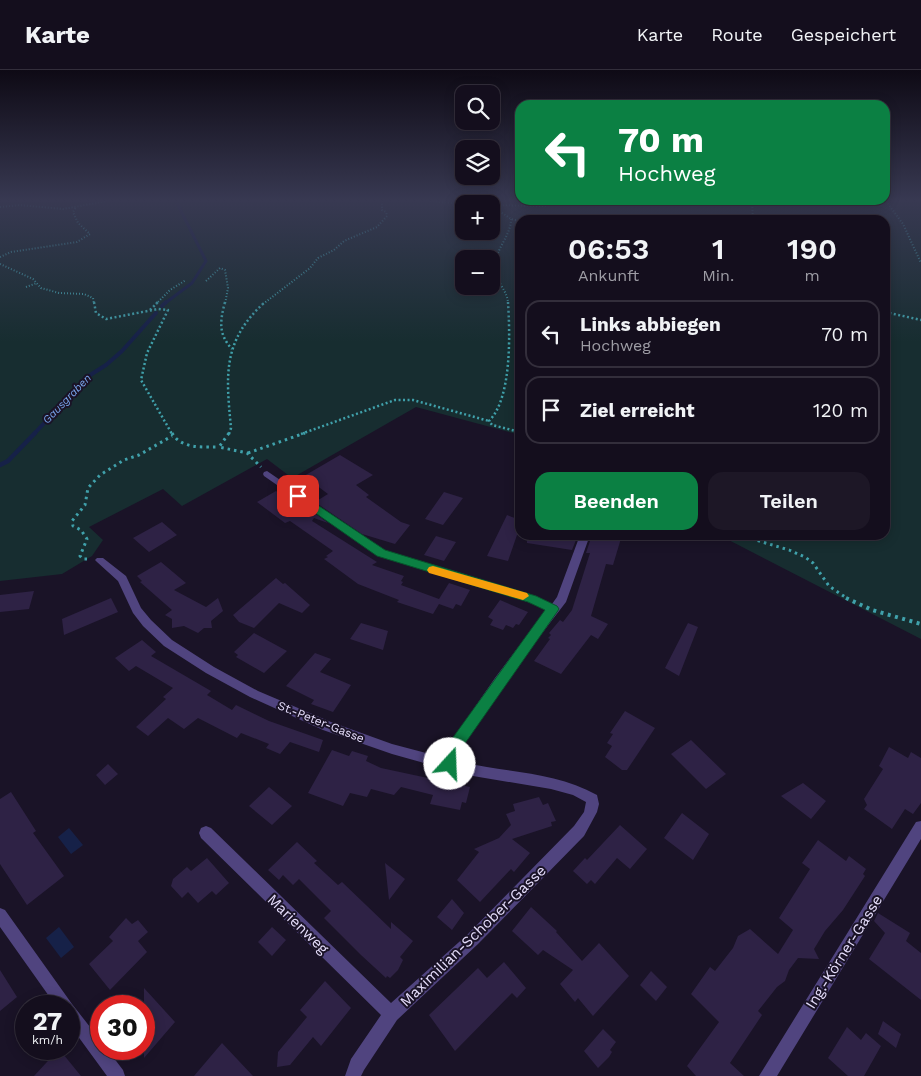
<!DOCTYPE html>
<html lang="de">
<head>
<meta charset="utf-8">
<style>
  :root { --surface:#140e1d; --page:#1d1726; --text:#f1f3f6; --muted:#9d9ca4; --line:#332e3b; --accent:#0b8043 }
  body { margin:0; font-family:"Work Sans",sans-serif; background:var(--page); color:var(--text); height:100vh; display:flex; flex-direction:column; font-size:19px; white-space:nowrap }
  * { box-sizing:border-box; margin:0 }
  p { font-size:16px; color:var(--muted) }
  .icon { flex:none; width:28px; height:28px; fill:none; stroke:currentColor; stroke-width:2; stroke-linecap:round; stroke-linejoin:round }
  .map { position:relative; flex:1; overflow:hidden }
  .panel { position:absolute; left:515px; top:145px; width:375px; height:325px; display:flex; flex-direction:column; background:var(--surface); border-radius:15px; box-shadow:0 2px 12px #0003,0 0 0 1px var(--line) }
  .panel>* { flex:none }
  .banner { position:absolute; left:515px; top:30px; width:375px; height:105px; border-radius:15px; box-shadow:0 2px 12px #0003,0 0 0 1px var(--line); background:#0b8043; color:#fff; overflow:hidden }
  .buttons { position:absolute; left:455px; top:15px; display:grid; gap:10px }
  .buttons a { display:grid; place-items:center; width:45px; height:45px; border-radius:10px; background:var(--surface); box-shadow:0 2px 12px #0003,0 0 0 1px var(--line); font-size:25px }
  .speed { position:absolute; left:15px; top:925px; display:flex; gap:10px; font-size:25px; font-weight:700; text-align:center }
  .speed>* { display:grid; place-content:center; width:65px; height:65px; border-radius:50%; background:var(--surface); box-shadow:0 2px 12px #0003,0 0 0 1px var(--line); line-height:1 }
  .speed small { font-size:12px; font-weight:400 }
  .speed .limit { border:8px solid #d22; background:#fff; color:#111 }
  .pin { position:absolute; display:grid; place-items:center; width:42px; height:42px; color:#fff; margin:-21px; border-radius:10px; box-shadow:0 2px 8px #0006 }
  .me { position:absolute; width:55px; margin:-28px; rotate:20deg; stroke-linejoin:round; filter:drop-shadow(0 0 4px #0008) }
  .turn { display:flex; align-items:center; gap:18px; height:105px; padding:0 20px; font-size:22px }
  .turn .icon { width:65px; height:65px; stroke-width:2.5 }
  .turn b { display:block; font-size:35px; line-height:42px }
  .eta { display:flex; justify-content:space-evenly; align-items:center; height:85px; text-align:center }
  .eta b { font-size:30px; font-weight:600; line-height:35px }
  .cta { display:flex; gap:10px; margin-top:auto; padding:10px 20px }
  .cta a { flex:1; height:58px; border-radius:15px; background:var(--accent); color:#fff; font-size:20px; font-weight:600; line-height:58px; text-align:center }
  .cta a+a { background:var(--page); color:var(--text) }
  ul { padding:0; list-style:none }
  li { display:flex; align-items:center; gap:15px; height:68px; margin:0 10px 8px; padding:0 10px; border:2px solid var(--line); border-radius:15px }
  li div { flex:1 }
  li b { display:block; font-size:19px }
  li em { font-style:normal }
  header { display:flex; align-items:center; gap:30px; box-sizing:border-box; height:70px; padding:0 25px; background:var(--surface); border-bottom:1px solid var(--line) }
  header strong { font-size:24px }
  nav { display:flex; gap:28px; margin-inline-start:auto; font-size:18px }
  .map>svg:first-child { display:block }
</style>
</head>
<body>
<header>
<strong>Karte</strong>
<nav><a>Karte</a><a>Route</a><a>Gespeichert</a></nav>
</header>
<div class="map">
<svg width="921" height="1006" viewBox="0 0 921 1006">
  <rect width="100%" height="100%" fill="#1a1327"/>
  <path fill="#172d30" fill-rule="evenodd" d="M0 131H921V569L719 465H885V150H520V365L416 337 292 408 267 389 182 436 163 419 89 457 103 470 92 486 62 504 0 511ZM464 134H491V161H464ZM464 189H491V216H464Z"/>
  <path fill="#162148" d="M69 758 83 775 71 784 58 767Z
    M59 857 74 877 61 888 46 868Z"/>
  <g fill="none" stroke-linecap="round" stroke-linejoin="round">
    <path stroke="#162148" stroke-width="3" d="M164 234 192 213 206 191 176 131"/>
    <path stroke="#162148" stroke-width="4" d="M162 236 166 232
      M34 364 87 307 106 295 122 281 156 243"/>
    <path stroke="#162148" stroke-width="4.5" d="M0 395 8 391 35 363"/>
  </g>
  <path fill="#2e2245" d="M340 385 373 405 356 415 369 425 366 427 401 452 410 455 395 474 362 464 315 432 328 424 304 406Z
    M276 421 302 440 306 437 328 453 314 448 312 451 377 492 372 495 404 506 401 511 403 512 401 515 439 529 449 513 470 520 461 536 456 534 453 539 439 534 433 544 397 532 399 530 358 514 324 489 328 487 326 486 333 481 290 451 285 453 257 432Z
    M444 422 463 428 443 455 425 449Z
    M507 445 520 450V466L517 465 508 491 487 486Z
    M162 452 177 465 149 482 133 468Z
    M527 465H578L572 480 527 473Z
    M592 465H622L613 495 606 494 591 546 608 554 598 569 591 565 561 604 534 591 550 569 548 568 551 565 549 563 560 550 563 552 572 540 590 483H586Z
    M436 466 456 472 444 491 424 485Z
    M161 492 186 513 174 520 206 537 218 528 223 541 211 551 212 558H204L198 563 184 556 172 558V549L165 545 172 540 140 512 142 511 137 506Z
    M276 508 283 514 285 513 310 535 302 543 279 533 254 558 239 552 233 545Z
    M34 521 29 539 0 542V525Z
    M111 528 118 542 64 565 62 549Z
    M500 530 528 542 519 555 516 554 513 558 506 555 503 560 490 555 493 550 488 547Z
    M361 553 388 561 383 580 350 569Z
    M688 553 698 557 679 606 665 598Z
    M254 563 287 581 264 603 236 587 238 585 234 582Z
    M142 570 156 582 151 586 211 621 207 625 232 640 236 635 269 651 323 670 319 682 290 672 280 684 266 678 269 674 241 663 237 668 198 648 184 659 168 648 148 666 136 657 166 629 163 627 173 618 136 596 129 601 115 588Z
    M315 583 331 589 320 602 351 615 333 642 311 634 314 630 286 616Z
    M625 641 655 658 627 700H622L605 687 612 676 607 673 613 664 610 663Z
    M691 670 726 704 706 719 671 684Z
    M889 677 908 688 911 682 921 688V733L913 744 905 739 892 759 864 739 867 735 864 729 883 699 879 696Z
    M332 680 349 686 352 681 368 686 366 691 381 698 470 717 466 733 462 732 460 740 430 734 433 725 401 717 394 725 371 719 367 727 350 723 343 736 308 723Z
    M108 694 118 704 105 715 96 705Z
    M803 713 826 731 811 749 781 726Z
    M269 717 292 736 272 755 249 736Z
    M11 722 36 761 33 763 64 806 27 835 0 794V729Z
    M539 727 543 735 548 733 556 751 551 752 552 756 512 769 530 783 514 802 511 799 480 832 457 810 479 782 474 779 499 768 511 755 506 744 515 741 513 734Z
    M682 743 709 764 693 790 664 768Z
    M620 755 647 779 630 799 617 788 595 814 591 810 587 814 573 801 585 788 587 790Z
    M818 770 846 791 849 786 866 799 863 804 865 806 843 840 825 861 814 879 819 889 798 888 789 900 785 911 777 917 758 941 762 945 730 993 744 1006H696L687 996 719 952 691 924 710 897 715 901 733 878 738 866 750 859 778 884 793 860 779 848 810 799 802 793Z
    M297 772 317 791 314 793 338 815 342 812 391 859V852L413 871 400 887 403 890 398 900 390 908 387 906 386 908 361 885 324 848 331 841 299 809 293 815 283 805 279 810 268 800Z
    M207 788 229 813 216 825 212 821 198 833 188 822 182 828 171 816 173 809 187 797 191 801Z
    M385 793 405 809 389 830Z
    M452 829 464 843 452 860 437 847Z
    M531 837 557 861 556 862 582 891 599 873 629 906 593 946 578 928 575 932 560 914 573 900 543 880 538 885 512 861Z
    M878 843 910 863 906 871 921 883V930L869 889 885 863 874 851Z
    M126 848 132 854 138 850 148 862 138 871 147 882 110 920 89 894 113 871 109 867Z
    M272 857 286 870 272 886 258 872Z
    M504 892 526 918 517 928 512 923 455 981 429 945 478 898 487 908Z
    M0 900 17 927 0 941Z
    M651 901 667 917 656 931 640 915Z
    M325 911 351 938 321 976 313 967 290 995 277 997 278 982 307 947 300 940Z
    M144 918 175 952 144 988Z
    M883 951 901 964 896 978 878 964Z
    M847 957 861 970 866 963 881 976 864 1006H848L828 988Z
    M603 959 616 972 610 980 612 982 609 987 598 998 584 981Z
    M222 973 253 1006H194Z
    M59 979 81 1006H34Z"/>
  <g fill="none" stroke-linecap="round" stroke-linejoin="round">
    <path stroke="#40a1ab" stroke-width="2" stroke-dasharray="1 2" stroke-linecap="butt" d="M430 131 464 134
      M484 131 489 134
      M752 131 753 150
      M886 131 903 154 921 193
      M491 135 543 136 578 131
      M492 136 511 149 520 151
      M0 137 20 135 63 139 107 131
      M0 187 11 182 77 172 90 164 78 153 73 142 76 137
      M0 194 33 209 41 218 59 223 84 224 93 228 94 234
      M206 211 220 198 225 200 228 218 225 234
      M26 217 37 213
      M156 234 170 220 186 210
      M263 234 310 198 318 188 334 180 344 171 377 157 387 146 386 142 382 140V131
      M508 234C508 220 495 212 495 197 495 179 511 166 511 149"/>
    <path stroke="#40a1ab" stroke-width="2.5" stroke-dasharray="2 2.5" stroke-linecap="butt" d="M94 232 96 243 106 249 158 239 168 240 147 283 141 310 172 364
      M225 232C220 251 218 264 232 279
      M508 232C510 264 512 328 489 351L492 355 520 362
      M150 240 158 232
      M885 242 921 250
      M229 364 231 358C226 305 222 271 265 232
      M301 364 395 330H413L489 351"/>
    <path stroke="#40a1ab" stroke-width="3" stroke-dasharray="2.5 4" stroke-linecap="butt" d="M172 363C181 379 202 377 219 377
      M229 363 219 377 247 383 261 397
      M248 383 305 363
      M739 465 789 480 805 487 813 493 829 516 848 529
      M87 489H83L80 486 87 469 81 460 73 456 72 451 85 435 88 418 100 405 124 390 139 385 172 366"/>
    <path stroke="#40a1ab" stroke-width="4" stroke-dasharray="3 4.5" stroke-linecap="butt" d="M846 528 872 540 921 554"/>
    <path fill="#50447f" fill-rule="evenodd" d="M267 401 384 481 536 526 552 534 557 527 580 465H590L566 532 503 614 460 679 457 691C504 703 554 701 597 725L599 734 597 742 584 766 478 874 397 950 364 1000 361 1006H345L351 989 381 945 201 768 199 763 201 758 206 756 211 758 391 933 468 864 574 756 584 742 586 732 573 725 551 719 467 705 392 684 323 660 250 627 206 603 164 576 143 556 133 543 118 511 97 492 95 490 97 488H103L126 506 141 538 151 550 172 570 214 597 258 621 331 652 392 674 445 688 450 673 495 608 546 540 528 532 378 485 264 406 263 404 264 402Z
      M921 751V769L777 1006H759L916 752Z
      M0 838 5 840 72 934 101 971V979H107L123 1000 125 1006H107L69 954V936H56L0 857Z"/>
  </g>
  <linearGradient id="sky" x2="0" y2="1"><stop stop-color="#0e0a15"/><stop offset="0.48" stop-color="#383952"/><stop offset="1" stop-color="#383952" stop-opacity="0"/></linearGradient>
  <rect width="921" height="272" fill="url(#sky)"/>
  <path fill="#0b8043" stroke="#07532c" d="M298 422 385 480 536 526 557 536 559 539 557 542 461 679 455 699 450 701 445 699 443 694 449 673 545 540 528 532 377 486 294 428V423Z"/>
  <path fill="#f59e0b" d="M433 496 527 523 529 526 523 530 429 503 427 500 429 497Z"/>
  <g text-anchor="middle" dominant-baseline="central" stroke-width="4" stroke-linejoin="round" paint-order="stroke">
    <g font-size="11" font-style="italic" fill="#79a5ed" stroke="#1a1327">
      <text transform="translate(67 329) rotate(-46)">Gausgraben</text>
    </g>
    <g font-size="12" fill="#e5ddfb" stroke="#1a1327">
      <text transform="translate(321 652) rotate(22)">St.-Peter-Gasse</text>
    </g>
    <g font-size="15" fill="#e5ddfb" stroke="#1a1327">
      <text transform="translate(298 854) rotate(44)">Marienweg</text>
      <text transform="translate(473 866) rotate(-44)">Maximilian-Schober-Gasse</text>
      <text transform="translate(844 882) rotate(-58)">Ing.-Körner-Gasse</text>
    </g>
  </g>
</svg>
<div class="buttons">
<a><svg class="icon" aria-label="search" viewBox="0 0 24 24"><circle cx="10" cy="10" r="6"/><path d="M15 15l6 6"/></svg></a>
<a><svg class="icon" aria-label="layers" viewBox="0 0 24 24"><path d="M12 4l9 5-9 5-9-5zM3 14l9 5 9-5"/></svg></a>
<a>+</a>
<a>−</a>
</div>
<div class="speed"><div>27<small>km/h</small></div><div class="limit">30</div></div>
<div class="pin" style="left:298px;top:426px;background:#d93025"><svg class="icon" aria-label="arrive" viewBox="0 0 24 24"><path d="M6 21V4h12l-3 4 3 4H6"/></svg></div>
<svg class="me" style="left:450px;top:694px" viewBox="-20 -20 40 40"><circle r="19" fill="#fff"/><path d="M0-13L10 11 0 6-10 11z" fill="#0b8043"/></svg>
<div class="banner">
<div class="turn"><svg class="icon" aria-label="left" viewBox="0 0 24 24"><path d="M17 20v-9H6M10 6l-5 5 5 5"/></svg><div><b>70 m</b>Hochweg</div></div>
</div>
<section class="panel">
<div class="eta">
<div><b>06:53</b><p>Ankunft</p></div>
<div><b>1</b><p>Min.</p></div>
<div><b>190</b><p>m</p></div>
</div>
<ul>
<li><svg class="icon" aria-label="left" viewBox="0 0 24 24"><path d="M17 20v-9H6M10 6l-5 5 5 5"/></svg><div><b>Links abbiegen</b><p>Hochweg</p></div><em>70 m</em></li>
<li><svg class="icon" aria-label="arrive" viewBox="0 0 24 24"><path d="M6 21V4h12l-3 4 3 4H6"/></svg><div><b>Ziel erreicht</b></div><em>120 m</em></li>
</ul>
<div class="cta"><a>Beenden</a><a>Teilen</a></div>
</section>
</div>
</body>
</html>
